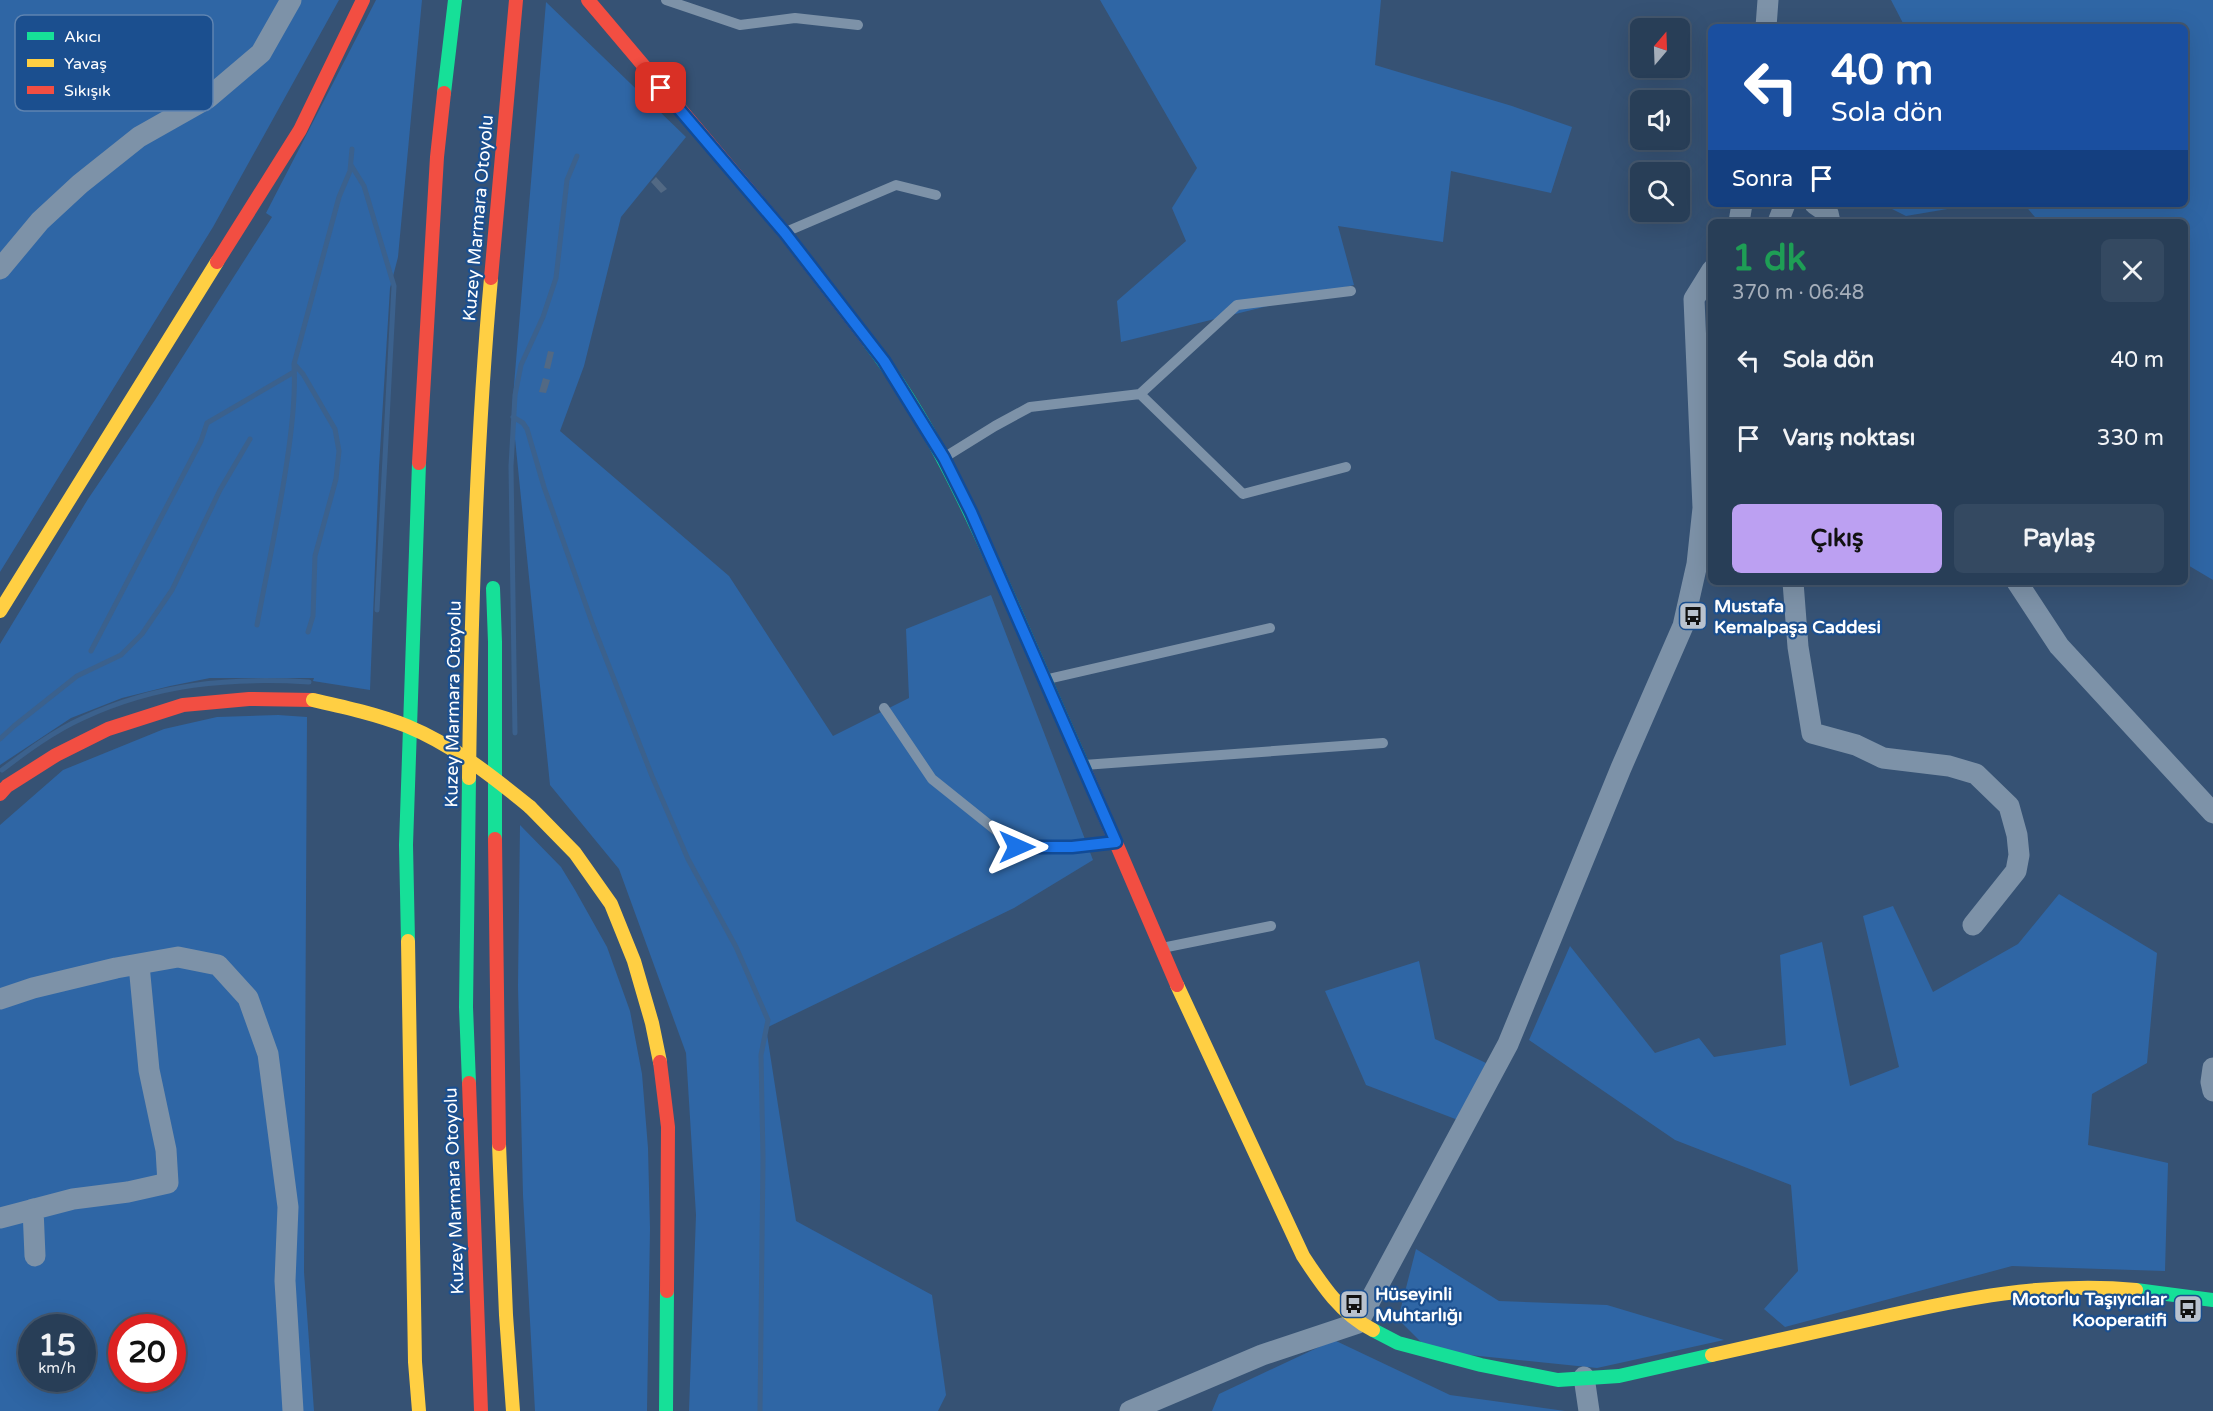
<!DOCTYPE html>
<html lang="tr">
<head>
<meta charset="utf-8">
<style>
  :root { --surface:#283e57; --page:#344961; --text:#f1f3f6; --muted:#a5aeba; --line:#44576d; --accent:#bca0f2 }
  body { margin:0; font-family:"Varela Round",sans-serif; background:var(--page); color:var(--text); height:100vh; display:flex; flex-direction:column; font-size:22px; white-space:nowrap }
  * { box-sizing:border-box; margin:0 }
  p { font-size:20px; color:var(--muted) }
  .icon { flex:none; width:33px; height:33px; fill:none; stroke:currentColor; stroke-width:2; stroke-linecap:round; stroke-linejoin:round }
  .map { position:relative; flex:1; overflow:hidden }
  .sheet { position:absolute; left:1708px; top:219px; width:480px; height:366px; display:flex; flex-direction:column; background:var(--surface); border-radius:9px; box-shadow:0 6px 24px #0002,0 0 0 2px var(--line) }
  .sheet>* { flex:none }
  .guide { position:absolute; left:1708px; top:24px; width:480px; height:183px; border-radius:9px; box-shadow:0 6px 24px #0002,0 0 0 2px var(--line); background:#1a4fa0; color:#fff; overflow:hidden }
  .needle { width:39px; rotate:19deg }
  .tools { position:absolute; left:1630px; top:18px; display:grid; gap:12px }
  .tools a { display:grid; place-items:center; width:60px; height:60px; border-radius:9px; background:var(--surface); box-shadow:0 6px 24px #0002,0 0 0 2px var(--line); font-size:30px }
  .speed { position:absolute; left:18px; top:1314px; display:flex; gap:12px; font-size:30px; font-weight:700; text-align:center }
  .speed>* { display:grid; place-content:center; width:78px; height:78px; border-radius:50%; background:var(--surface); box-shadow:0 6px 24px #0002,0 0 0 2px var(--line); line-height:1 }
  .speed small { font-size:15px; font-weight:400 }
  .speed .limit { border:9px solid #d22; background:#fff; color:#111 }
  .pin { position:absolute; display:grid; place-items:center; width:51px; height:51px; color:#fff; margin:-26px; border-radius:12px; box-shadow:0 3px 9px #0006 }
  .me { position:absolute; width:66px; margin:-33px; rotate:90deg; stroke-linejoin:round; filter:drop-shadow(0 0 4px #0008) }
  .turn { display:flex; align-items:center; gap:21px; height:126px; padding:0 24px; font-size:27px }
  .turn .icon { width:78px; height:78px; stroke-width:2.5 }
  .turn b { display:block; font-size:42px; line-height:51px }
  .then { display:flex; align-items:center; height:57px; padding:0 24px; background:#0003; gap:12px; font-size:22px }
  .round { display:grid; place-items:center; flex:none; width:63px; height:63px; border-radius:9px; background:var(--page) }
  .summary { display:flex; align-items:center; justify-content:space-between; height:102px; padding:0 24px }
  h1 { font-size:36px; font-weight:700; line-height:45px; color:#1e9e55 }
  .action { display:flex; gap:12px; margin-top:auto; padding:12px 24px }
  .action a { flex:1; height:69px; border-radius:9px; background:var(--accent); color:#111; font-size:24px; font-weight:700; line-height:69px; text-align:center }
  .action a+a { background:var(--page); color:var(--text) }
  ul { padding:0; list-style:none }
  li { display:flex; align-items:center; gap:18px; height:78px; padding:0 24px }
  li div { flex:1 }
  li b { display:block; font-size:22px }
  li em { font-style:normal }
  .map>svg:first-child { display:block }
</style>
</head>
<body>
<div class="map">
<svg width="2213" height="1411" viewBox="0 0 2213 1411">
  <rect width="100%" height="100%" fill="#365274"/>
  <path fill="#2f66a5" fill-rule="evenodd" d="M0 0H339L213 227 0 572Z
    M376 0H422L398 257 390 288 379 467 370 690 313 681 314 678H210L170 686 122 698 71 718 0 765V644L88 499 155 400 272 217 266 213Z
    M1100 0H1381L1375 65 1512 106 1572 127 1551 193 1451 171 1443 242 1338 226 1354 285 1121 342 1117 301 1186 241 1172 208 1197 168Z
    M1891 0H2213V580L2186 564V222H2039L2024 204H2186V27H1905Z
    M546 2 686 137 621 217 584 366 560 431 729 576 833 736 909 698 906 629 991 595 1093 860 1014 908 766 1028 796 1221 932 1295 946 1395 938 1411H689L696 1215 686 1053 619 869 550 785 512 409Z
    M1882 204H1977L1906 216Z
    M278 715 307 717 304 1272 314 1411H0V825L63 770 164 729 217 717ZM32 1328H82V1378H32ZM122 1328H172V1378H122Z
    M520 825 561 867 575 890 607 947 630 1011 642 1074 648 1148 650 1229 647 1411H535L523 1195 518 986Z
    M2059 894 2157 953 2147 1063 2092 1094 2088 1145 2168 1163 2165 1271 2012 1266 1785 1327 1764 1309 1798 1271 1791 1185 1675 1140 1529 1040 1570 946 1655 1053 1699 1038 1714 1057 1786 1045 1780 955 1822 942 1850 1086 1899 1067 1863 916 1893 906 1933 992 2018 944Z
    M1419 961 1435 1039 1486 1063 1458 1120 1366 1085 1325 991Z
    M1416 1249 1499 1301 1607 1305 1724 1340 1597 1368 1430 1351 1398 1319Z
    M1334 1340 1450 1395 1565 1411H1212L1219 1394Z"/>
  <g fill="none" stroke-linecap="round" stroke-linejoin="round">
    <path stroke="#3b618d" stroke-width="5" d="M351 165 364 186 394 286 377 610
      M295 365 303 374 335 429 339 451 336 479 315 556 313 616 308 632
      M513 417 523 423 527 429 544 487 594 628 652 776 688 859 736 947 768 1020 761 1055 763 1158 760 1411
      M257 625C267 571 279 516 287 461 292 428 296 396 294 364L339 197 350 171 352 149
      M91 651 201 441 207 423 294 372
      M515 733 511 466 515 395 521 365 543 317 556 278 567 180 577 156
      M0 739 14 726 77 676 121 655 142 634 172 590 220 490 250 439
      M2 770C27 751 54 731 83 718 156 684 229 677 309 682"/>
  </g>
  <path fill="#526984" d="M656 177 667 189 661 193 651 182Z
    M548 351 554 352 550 369 544 368Z
    M543 378 550 380 546 393 539 392Z"/>
  <g fill="none" stroke-linecap="round" stroke-linejoin="round">
    <path stroke="#7d92a8" stroke-width="10" d="M666 0 740 25 795 18 858 25
      M788 231 896 185 936 195
      M1140 394 1243 494 1346 467
      M945 457 995 426 1030 407 1140 394 1237 305 1351 291
      M1048 679 1270 628
      M884 708 932 779 1017 847H1072L1113 842
      M1084 765 1383 743
      M1162 948 1271 926"/>
    <path stroke="#7d92a8" stroke-width="21" d="M1766 27 1768 0
      M1815 204 1828 213 1830 222
      M1739 222 1742 204
      M1778 222 1785 204
      M0 269 40 221 80 184 139 137 208 98 261 53 291 0
      M1793 582 1798 647 1812 733 1856 745 1883 758 1949 766 1976 774 2009 806 2017 835 2019 855 2016 871 1973 925
      M2017 582 2059 646 2213 813
      M0 999 33 988 116 968 178 957 218 965 248 998 268 1054 288 1207 285 1281 293 1411
      M2213 1068 2211 1082 2213 1091
      M33 1209 35 1256
      M0 1218 73 1199 128 1192 168 1183 166 1150 149 1070 139 965
      M1584 1377 1589 1411
      M1130 1411 1262 1355 1358 1323 1508 1044 1621 768 1683 626 1697 564 1703 508 1694 299 1712 270"/>
    <path stroke="#16e098" stroke-width="14" d="M444 93 455 0
      M869 342C928 418 968 506 1007 593 1033 653 1060 713 1086 773
      M493 588 495 642V839
      M408 941 406 845 419 463
      M469 1083 466 1007 469 778
      M2136 1290 2213 1300
      M1373 1330 1398 1343 1481 1365 1558 1380 1619 1376 1712 1355
      M666 1411 667 1291"/>
    <path stroke="#ffcf43" stroke-width="14" d="M0 611 217 262
      M469 778C471 611 476 444 491 278
      M530 807 575 853 611 904 634 961 652 1023 660 1062
      M408 941 415 1362 419 1411
      M1177 985 1303 1256C1322 1285 1341 1314 1373 1330
      M499 1144 506 1315 513 1411
      M1712 1355C1766 1343 1820 1331 1873 1319 1960 1299 2047 1281 2136 1290"/>
    <path stroke="#f24e42" stroke-width="14" d="M588 0 785 233 869 342
      M217 262 300 130 363 0
      M491 278 516 0
      M419 463 437 157 444 93
      M1086 773 1177 985
      M0 794 7 786 56 755 108 729 183 705 249 699 313 700
      M495 839 499 1144
      M660 1062 668 1127 667 1291
      M469 1083 481 1411"/>
    <path stroke="#ffcf43" stroke-width="14" d="M313 700C344 707 376 714 407 726 453 745 492 776 530 807"/>
  </g>
  <g fill="none" stroke-linecap="round" stroke-linejoin="round">
    <g stroke="#114b97" stroke-width="15">
      <path id="route" d="M661 88 785 233 833 295 884 361 944 458 971 512 1116 842 1072 847H1017"/>
    </g>
    <use href="#route" stroke="#1a73e8" stroke-width="10"/>
  </g>
  <defs>
    <g id="bus-square" transform="scale(1.5)"><rect x="-9" y="-9" width="18" height="18" rx="4" fill="#b9c2ce" stroke="#1b4f8f"/><path d="M-5-6H5V4H4V6H2V4H-2V6H-4V4H-5ZM-3.5-4V0h7V-4ZM-3.5 1.2v1.5H-2V1.2ZM2 1.2v1.5H3.5V1.2Z" fill="#111"/></g>
  </defs>
  <g fill-rule="evenodd">
    <use href="#bus-square" x="1693" y="616"/>
    <use href="#bus-square" x="1354" y="1304"/>
    <use href="#bus-square" x="2188" y="1309"/>
  </g>
  <g text-anchor="middle" dominant-baseline="central" stroke-width="4.5" stroke-linejoin="round" paint-order="stroke">
    <g font-size="18" fill="#fff" stroke="#1b4f8f">
      <text transform="translate(478 218) rotate(-85)">Kuzey Marmara Otoyolu</text>
      <text transform="translate(453 704) rotate(-89)">Kuzey Marmara Otoyolu</text>
      <text transform="translate(454 1191) rotate(-92)">Kuzey Marmara Otoyolu</text>
    </g>
    <g font-size="18" font-weight="bold" fill="#fff" stroke="#1b4f8f" text-anchor="start">
      <text x="1714" y="606">Mustafa<tspan x="1714" dy="21">Kemalpaşa Caddesi</tspan></text>
      <text x="1375" y="1294">Hüseyinli<tspan x="1375" dy="21">Muhtarlığı</tspan></text>
      <text x="2167" y="1299" text-anchor="end">Motorlu Taşıyıcılar<tspan x="2167" dy="21">Kooperatifi</tspan></text>
    </g>
  </g>
  <rect x="15" y="15" width="198" height="96" rx="9" fill="#1b4f8f" stroke="#5f84b1" stroke-width="1.5"/>
  <rect x="27" y="32" width="27" height="8" fill="#16e098"/>
  <rect x="27" y="59" width="27" height="8" fill="#ffcf43"/>
  <rect x="27" y="86" width="27" height="8" fill="#f24e42"/>
  <g font-size="16" fill="#fff">
    <text x="64" y="42">Akıcı</text>
    <text x="64" y="69">Yavaş</text>
    <text x="64" y="96">Sıkışık</text>
  </g>
</svg>
<div class="tools">
<a><svg class="needle" viewBox="-14 -14 28 28"><path d="M0-13l5 13h-10z" fill="#e53935"/><path d="M0 13l5-13h-10z" fill="#a5aeba"/></svg></a>
<a><svg class="icon" aria-label="sound" viewBox="0 0 24 24"><path d="M4 9h4l5-4v14l-5-4H4zM17 9q2 3 0 6"/></svg></a>
<a><svg class="icon" aria-label="search" viewBox="0 0 24 24"><circle cx="10" cy="10" r="6"/><path d="M15 15l6 6"/></svg></a>
</div>
<div class="speed"><div>15<small>km/h</small></div><div class="limit">20</div></div>
<div class="pin" style="left:661px;top:88px;background:#d93025"><svg class="icon" aria-label="arrive" viewBox="0 0 24 24"><path d="M6 21V4h12l-3 4 3 4H6"/></svg></div>
<svg class="me" style="left:1017px;top:847px" viewBox="-20 -20 40 40"><path d="M0-17L14 15 0 8-14 15z" fill="#1a73e8" stroke="#fff" stroke-width="4"/></svg>
<div class="guide">
<div class="turn"><svg class="icon" aria-label="left" viewBox="0 0 24 24"><path d="M17 20v-9H6M10 6l-5 5 5 5"/></svg><div><b>40 m</b>Sola dön</div></div>
<div class="then">Sonra<svg class="icon" aria-label="arrive" viewBox="0 0 24 24"><path d="M6 21V4h12l-3 4 3 4H6"/></svg></div>
</div>
<section class="sheet">
<div class="summary"><div><h1>1 dk</h1><p>370 m · 06:48</p></div><a class="round"><svg class="icon" aria-label="close" viewBox="0 0 24 24"><path d="M6 6l12 12M18 6L6 18"/></svg></a></div>
<ul>
<li><svg class="icon" aria-label="left" viewBox="0 0 24 24"><path d="M17 20v-9H6M10 6l-5 5 5 5"/></svg><div><b>Sola dön</b></div><em>40 m</em></li>
<li><svg class="icon" aria-label="arrive" viewBox="0 0 24 24"><path d="M6 21V4h12l-3 4 3 4H6"/></svg><div><b>Varış noktası</b></div><em>330 m</em></li>
</ul>
<div class="action"><a>Çıkış</a><a>Paylaş</a></div>
</section>
</div>
</body>
</html>
